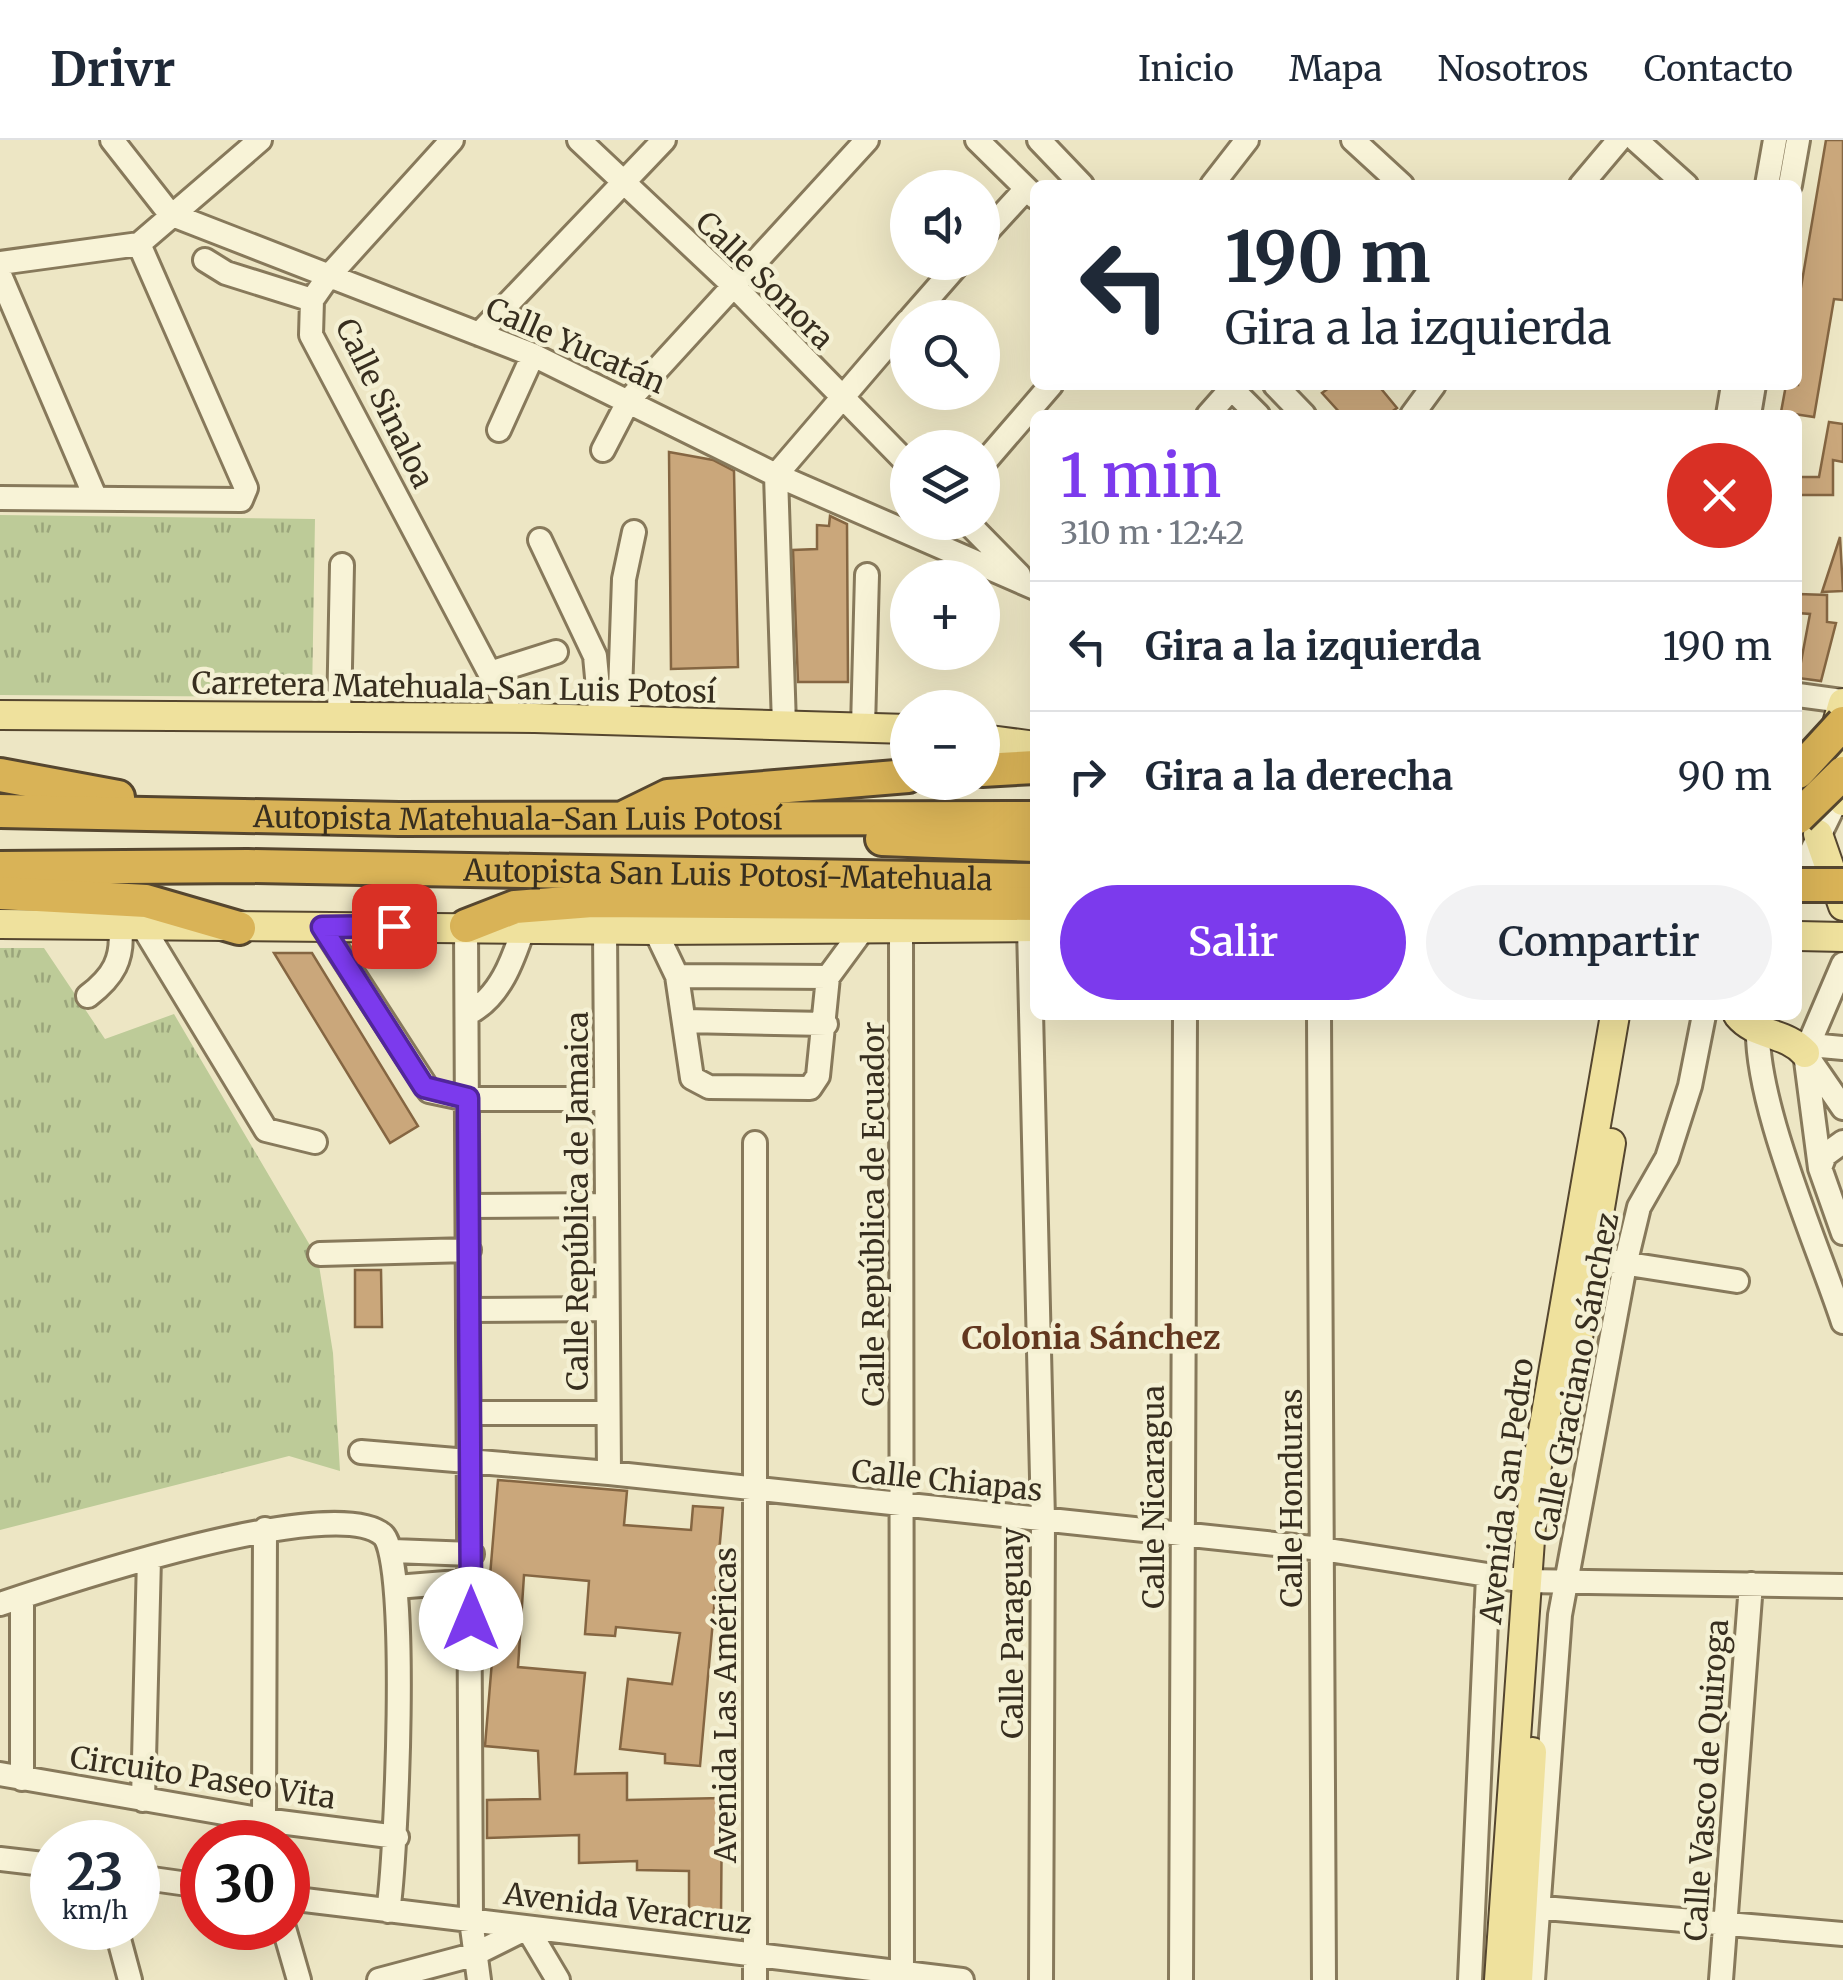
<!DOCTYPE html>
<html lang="es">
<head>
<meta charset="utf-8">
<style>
  :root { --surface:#fff; --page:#f2f2f3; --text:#1f2937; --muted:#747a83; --line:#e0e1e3; --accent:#7c3aed }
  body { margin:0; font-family:Merriweather,serif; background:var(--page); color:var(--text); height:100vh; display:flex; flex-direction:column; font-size:38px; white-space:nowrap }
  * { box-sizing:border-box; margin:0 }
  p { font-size:32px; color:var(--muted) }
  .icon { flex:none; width:55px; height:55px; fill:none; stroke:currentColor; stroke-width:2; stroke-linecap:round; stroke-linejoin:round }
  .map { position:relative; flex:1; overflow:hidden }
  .side { position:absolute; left:1030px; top:270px; width:772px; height:610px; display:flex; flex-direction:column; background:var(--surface); border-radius:15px; box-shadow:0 10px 40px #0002 }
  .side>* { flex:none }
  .top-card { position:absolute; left:1030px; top:40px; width:772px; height:210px; border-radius:15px; box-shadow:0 10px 40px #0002; background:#fff; color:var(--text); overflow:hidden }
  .tools { position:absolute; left:890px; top:30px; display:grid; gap:20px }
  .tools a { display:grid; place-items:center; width:110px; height:110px; border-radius:50%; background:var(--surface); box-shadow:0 10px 40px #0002; font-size:50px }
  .speed { position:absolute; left:30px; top:1680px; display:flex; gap:20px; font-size:50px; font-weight:700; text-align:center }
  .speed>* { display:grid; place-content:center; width:130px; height:130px; border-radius:50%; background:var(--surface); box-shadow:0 10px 40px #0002; line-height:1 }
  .speed small { font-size:25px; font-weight:400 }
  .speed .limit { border:15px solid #d22; background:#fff; color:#111 }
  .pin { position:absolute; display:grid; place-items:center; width:85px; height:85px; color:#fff; margin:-42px; border-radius:20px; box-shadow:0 5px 15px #0006 }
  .me { position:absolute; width:110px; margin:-55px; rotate:0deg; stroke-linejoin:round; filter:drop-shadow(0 0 8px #0008) }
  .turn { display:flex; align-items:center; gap:35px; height:210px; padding:0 30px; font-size:45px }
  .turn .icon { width:130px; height:130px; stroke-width:2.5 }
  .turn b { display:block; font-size:70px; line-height:85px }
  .round { display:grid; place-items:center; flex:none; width:105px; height:105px; border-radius:52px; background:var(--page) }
  .summary { display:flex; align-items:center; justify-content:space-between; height:170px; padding:0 30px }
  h1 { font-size:60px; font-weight:600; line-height:75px; color:var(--accent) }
  .button { display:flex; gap:20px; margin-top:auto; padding:20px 30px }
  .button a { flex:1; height:115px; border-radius:60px; background:var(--accent); color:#fff; font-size:40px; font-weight:600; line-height:115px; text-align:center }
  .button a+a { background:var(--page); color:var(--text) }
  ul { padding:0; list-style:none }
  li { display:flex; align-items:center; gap:30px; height:130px; padding:0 30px; border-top:2px solid var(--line) }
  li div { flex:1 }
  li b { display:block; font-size:38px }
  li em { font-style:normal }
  header { display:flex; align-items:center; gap:60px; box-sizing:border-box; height:140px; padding:0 50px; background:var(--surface); border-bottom:2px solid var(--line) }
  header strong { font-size:48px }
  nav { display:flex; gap:55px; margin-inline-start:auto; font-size:35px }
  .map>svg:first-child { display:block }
</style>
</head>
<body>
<header>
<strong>Drivr</strong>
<nav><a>Inicio</a><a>Mapa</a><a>Nosotros</a><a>Contacto</a></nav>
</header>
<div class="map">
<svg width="1843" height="1840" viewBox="0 0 1843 1840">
  <defs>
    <pattern id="grass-tufts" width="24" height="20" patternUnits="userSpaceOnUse" patternTransform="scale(2.5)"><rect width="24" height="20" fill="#bdcb98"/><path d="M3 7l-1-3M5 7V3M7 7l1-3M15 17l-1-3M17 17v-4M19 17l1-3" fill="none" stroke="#9aa57b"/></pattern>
  </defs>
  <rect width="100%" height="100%" fill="#ede6c4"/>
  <path fill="url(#grass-tufts)" d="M0 375 315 379 312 557 0 555Z
    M0 808H44L105 899 174 874 318 1119 333 1213 340 1331 289 1316 0 1390Z"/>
  <path fill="#caa77b" stroke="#856642" stroke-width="2.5" d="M1826 0H1843V160L1834 159 1814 277 1781 272 1786 245H1798L1800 153Z
    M1333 245H1378L1397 268 1387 275H1342L1322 253Z
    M1829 282 1843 284V322L1833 320V355H1798V337H1819Z
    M669 312 713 320 734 331 738 527 671 529Z
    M830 376 847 384 848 542H798L793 410 817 409V385L829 386Z
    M1840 397 1843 451 1822 452Z
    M1798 454 1827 455V482L1836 483 1821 541 1798 538 1810 474 1798 473Z
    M274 813H312L418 986 390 1003Z
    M355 1130H381L382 1187H355Z
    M498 1340 627 1351 624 1385 691 1390 693 1366 723 1368 700 1626 665 1623V1614L620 1609 628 1539 672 1544 680 1493 616 1487 615 1496 585 1494 589 1441 524 1435 518 1527 585 1533 575 1634 627 1633V1660L722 1658 721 1778H689V1731L637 1730V1721L579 1723V1695L487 1698V1660L540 1659 538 1611 485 1606 492 1521 486 1520 487 1472Z"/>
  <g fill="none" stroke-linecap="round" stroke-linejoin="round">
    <g stroke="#87795b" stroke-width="28">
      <path id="minor" d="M112 0 170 74 533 215 776 335 1035 448
        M452 0 328 137 312 160 311 195 514 579
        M579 0 735 147 908 324
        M977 0 1035 57
        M1039 0 1082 45
        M1353 0 1402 45
        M1636 0 1686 45
        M1212 45 1247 0
        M1581 45 1619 0
        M1767 45 1775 0
        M1790 45 1798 0
        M982 97 1026 49
        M205 120 226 133 312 160
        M0 123 139 104 260 0
        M0 135 96 359
        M911 178 960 122
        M479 194 664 0
        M1228 245 1258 275
        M1275 245 1304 275
        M1208 275 1231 249
        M1412 275 1434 245
        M1728 275 1733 245
        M1749 275 1754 245
        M499 290 533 215
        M603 310 629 260 867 0
        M982 325 1051 245
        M0 358 241 360 246 348 139 104
        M967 382 1019 435
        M540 400 595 516 601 580
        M490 533 556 512
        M1798 555 1843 561
        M339 577 342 425
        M619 581 624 439 634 392
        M784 585 776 335 908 181
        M863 587 867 435
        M1798 739 1839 655
        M466 786 471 1780 479 1840
        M143 787 266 990 315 1002
        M323 787 429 951 467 959H606
        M901 787 902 1840
        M1029 787 1043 1380 1041 1840
        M605 789 609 1333
        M655 790 677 836 828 837 864 788
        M1843 824 1805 913 1820 1028 1843 1093
        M677 836 692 938 709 947 810 948 818 936 828 837
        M88 856C113 837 124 819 120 787
        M467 874C500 858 513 820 524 787
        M1319 875 1324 1840
        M1759 875C1748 949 1818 1105 1843 1182
        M685 881 826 884
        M1843 908 1821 906 1805 913 1843 968
        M755 1003V1840
        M1820 1028 1825 1015 1843 1002
        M468 1066 607 1065
        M320 1114 469 1110
        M1578 1116 1737 1141
        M469 1170 607 1169
        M470 1273H608
        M361 1312 609 1333 1322 1409 1525 1441 1843 1446
        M393 1411 472 1414
        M396 1447 471 1441
        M22 1457V1639
        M0 1464C63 1443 334 1352 383 1395 410 1419 396 1724 388 1771
        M0 1634 264 1680 397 1697
        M143 1660 149 1418
        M264 1680 265 1389
        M0 1719 52 1725
        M138 1737 202 1746
        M288 1758 962 1840
        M1521 1766 1843 1794
        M116 1788 130 1840
        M284 1788 299 1840
        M379 1840 473 1815 527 1788 558 1840
        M1181 1840 1185 875
        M1470 1840 1488 1436
        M1533 1840 1560 1475 1625 1125 1639 1067 1667 1018 1690 946 1704 875
        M1721 1840 1751 1444"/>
    </g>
    <g stroke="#55462f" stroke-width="32">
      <path id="major" d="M1843 563 1836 587 1839 655 1843 661
        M0 575 535 578 908 589
        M982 599 1035 606
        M1818 694 1843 766
        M0 784 655 790 1035 787
        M1798 796 1843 797
        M1738 875C1756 897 1785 891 1805 913
        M1573 1227 1611 1003
        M1499 1840 1534 1343 1615 875
        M1518 1840 1532 1612"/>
    </g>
    <g stroke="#55462f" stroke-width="38">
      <g id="highway">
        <path d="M982 630 1035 627"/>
        <path d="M0 635 118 657"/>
        <path id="s1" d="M0 671 399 679 1035 678"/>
        <path d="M627 676 668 656 908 636"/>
        <path d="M882 699 1035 705"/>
        <path id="s2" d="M0 728 248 726 1035 740"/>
        <path d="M0 753 146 761 239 788"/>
        <path d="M466 786 515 767 592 761 1035 764"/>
      </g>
    </g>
    <use href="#minor" stroke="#f8f3d7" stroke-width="22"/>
    <use href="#major" stroke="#efe19d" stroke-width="28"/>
    <use href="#highway" stroke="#d9b357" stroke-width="32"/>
    <g stroke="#55462f" stroke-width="38" stroke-linecap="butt">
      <path id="highway-bridge" d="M1798 632 1843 583
        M1798 677 1843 633
        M1798 745H1843"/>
    </g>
    <use href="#highway-bridge" stroke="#d9b357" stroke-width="32"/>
  </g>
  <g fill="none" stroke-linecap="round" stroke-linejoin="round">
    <g stroke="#51269a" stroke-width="25">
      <path id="route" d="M394 786 322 787 424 947 468 958 471 1479"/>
    </g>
    <use href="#route" stroke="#7c3aed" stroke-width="18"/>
  </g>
  <g text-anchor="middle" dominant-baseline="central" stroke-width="9" stroke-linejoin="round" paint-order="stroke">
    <g font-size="30" fill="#372e1f" stroke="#f4f0d3">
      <text transform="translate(765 140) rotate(45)">Calle Sonora</text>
      <text transform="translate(576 205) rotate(24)">Calle Yucatán</text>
      <text transform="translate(385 263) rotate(64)">Calle Sinaloa</text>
      <text transform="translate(454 547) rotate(1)">Carretera Matehuala-San Luis Potosí</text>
      <text stroke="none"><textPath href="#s1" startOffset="518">Autopista Matehuala-San Luis Potosí</textPath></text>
      <text stroke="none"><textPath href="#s2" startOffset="728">Autopista San Luis Potosí-Matehuala</textPath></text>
      <text transform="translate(577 1061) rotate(-90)">Calle República de Jamaica</text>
      <text transform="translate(873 1074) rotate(-90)">Calle República de Ecuador</text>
      <text transform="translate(1576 1237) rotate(-79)">Calle Graciano Sánchez</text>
      <text transform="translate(947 1340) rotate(6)">Calle Chiapas</text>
      <text transform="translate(1506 1351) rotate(-83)">Avenida San Pedro</text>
      <text transform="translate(1153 1357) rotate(-90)">Calle Nicaragua</text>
      <text transform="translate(1291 1358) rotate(-90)">Calle Honduras</text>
      <text transform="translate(1012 1493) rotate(-90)">Calle Paraguay</text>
      <text transform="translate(725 1565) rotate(-90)">Avenida Las Américas</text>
      <text transform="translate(203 1637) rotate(9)">Circuito Paseo Vita</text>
      <text transform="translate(1706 1640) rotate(-86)">Calle Vasco de Quiroga</text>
      <text transform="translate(628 1768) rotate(7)">Avenida Veracruz</text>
    </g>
    <g font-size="32" font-weight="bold" fill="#62371f" stroke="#f4f0d3">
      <text x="1091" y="1198">Colonia Sánchez</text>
    </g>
  </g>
</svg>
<div class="tools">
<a><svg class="icon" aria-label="sound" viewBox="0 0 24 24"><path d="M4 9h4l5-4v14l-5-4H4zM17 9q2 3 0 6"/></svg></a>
<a><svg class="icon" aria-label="search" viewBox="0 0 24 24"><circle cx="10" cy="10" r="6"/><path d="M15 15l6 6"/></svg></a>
<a><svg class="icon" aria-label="layers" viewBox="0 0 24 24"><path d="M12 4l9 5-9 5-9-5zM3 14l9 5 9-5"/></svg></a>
<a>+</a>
<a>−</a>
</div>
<div class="speed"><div>23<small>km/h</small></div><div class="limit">30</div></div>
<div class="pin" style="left:394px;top:786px;background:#d93025"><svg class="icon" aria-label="arrive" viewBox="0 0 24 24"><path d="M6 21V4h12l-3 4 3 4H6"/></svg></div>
<svg class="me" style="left:471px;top:1479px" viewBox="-20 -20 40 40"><circle r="19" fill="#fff"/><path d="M0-13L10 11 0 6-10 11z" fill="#7c3aed"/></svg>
<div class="top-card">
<div class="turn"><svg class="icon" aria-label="left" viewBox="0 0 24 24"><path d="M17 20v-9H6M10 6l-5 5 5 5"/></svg><div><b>190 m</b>Gira a la izquierda</div></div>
</div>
<section class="side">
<div class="summary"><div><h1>1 min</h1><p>310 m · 12:42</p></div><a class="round" style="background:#d93025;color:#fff"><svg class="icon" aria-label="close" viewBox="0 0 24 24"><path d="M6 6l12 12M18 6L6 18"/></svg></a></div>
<ul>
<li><svg class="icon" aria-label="left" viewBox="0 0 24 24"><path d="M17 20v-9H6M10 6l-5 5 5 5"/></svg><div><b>Gira a la izquierda</b></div><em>190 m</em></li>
<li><svg class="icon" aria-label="right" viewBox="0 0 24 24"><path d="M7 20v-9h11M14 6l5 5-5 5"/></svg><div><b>Gira a la derecha</b></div><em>90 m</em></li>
</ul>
<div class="button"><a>Salir</a><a>Compartir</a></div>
</section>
</div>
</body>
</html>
